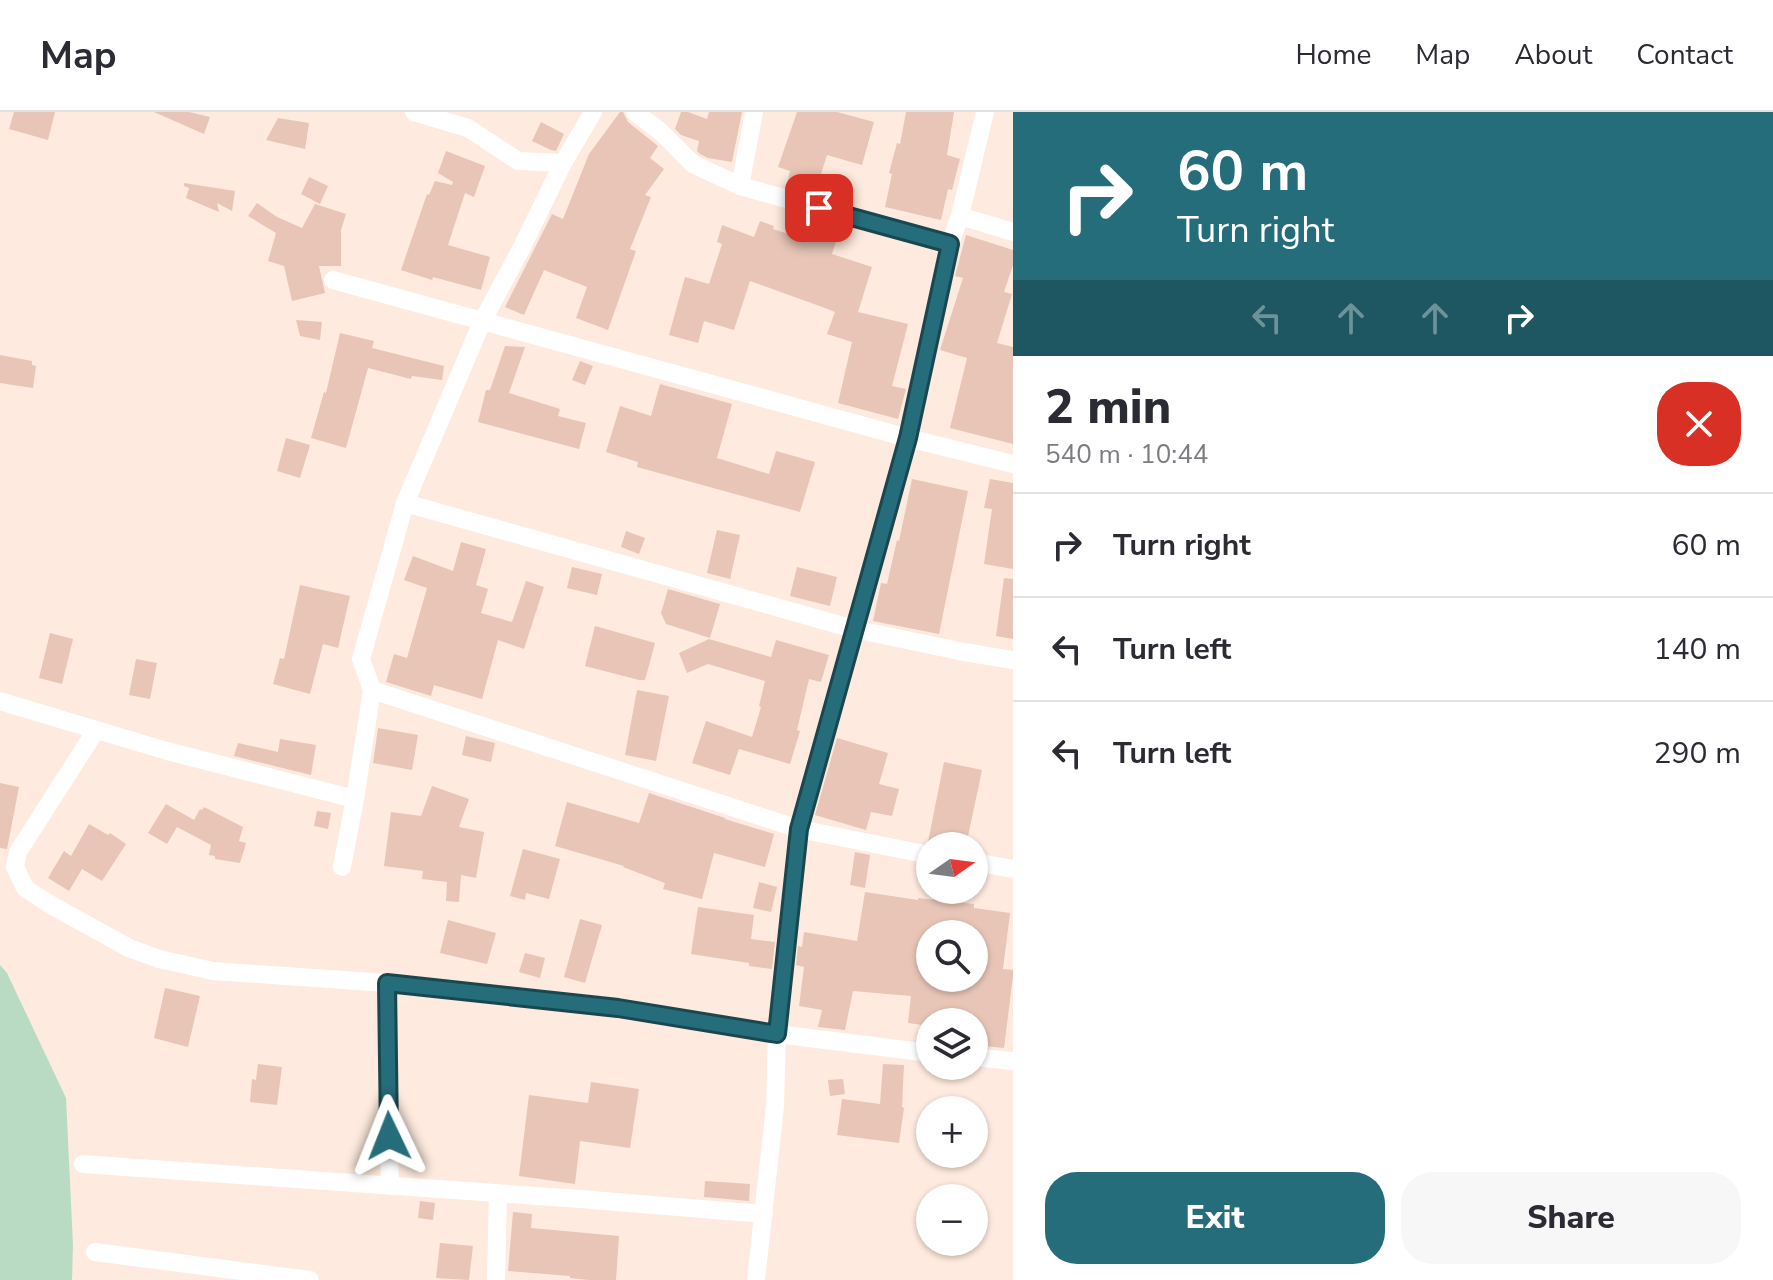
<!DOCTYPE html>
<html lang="en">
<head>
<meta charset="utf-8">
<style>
  :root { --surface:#fff; --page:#f7f7f7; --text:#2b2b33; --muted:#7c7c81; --line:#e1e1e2; --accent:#266d7b }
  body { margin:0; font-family:"Nunito Sans",sans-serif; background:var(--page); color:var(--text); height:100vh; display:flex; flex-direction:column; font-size:30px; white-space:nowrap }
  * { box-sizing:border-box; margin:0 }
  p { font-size:26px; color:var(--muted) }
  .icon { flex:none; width:44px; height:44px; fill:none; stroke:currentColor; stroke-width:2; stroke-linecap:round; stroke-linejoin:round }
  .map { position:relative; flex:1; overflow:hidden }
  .drawer { display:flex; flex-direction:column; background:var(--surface); width:760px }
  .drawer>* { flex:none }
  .top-card { background:#266d7b; color:#fff; overflow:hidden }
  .needle { width:52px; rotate:76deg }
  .tools { position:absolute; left:916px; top:720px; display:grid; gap:16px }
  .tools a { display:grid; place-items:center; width:72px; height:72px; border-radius:50%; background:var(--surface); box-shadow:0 2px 6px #0004; font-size:40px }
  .pin { position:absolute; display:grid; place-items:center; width:68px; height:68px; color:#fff; margin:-34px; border-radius:16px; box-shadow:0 4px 12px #0006 }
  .me { position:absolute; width:88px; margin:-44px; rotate:358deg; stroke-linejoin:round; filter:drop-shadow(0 0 6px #0008) }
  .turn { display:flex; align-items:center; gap:28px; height:168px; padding:0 32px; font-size:36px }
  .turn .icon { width:104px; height:104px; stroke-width:2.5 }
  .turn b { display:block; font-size:56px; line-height:68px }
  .lanes { display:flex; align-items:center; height:76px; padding:0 32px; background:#0003; justify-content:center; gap:40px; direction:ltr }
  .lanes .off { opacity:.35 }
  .round { display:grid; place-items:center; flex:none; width:84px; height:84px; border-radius:32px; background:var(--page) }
  .summary { display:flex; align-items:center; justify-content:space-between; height:136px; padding:0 32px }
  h1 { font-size:48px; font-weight:800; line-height:60px }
  .primary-button { display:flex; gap:16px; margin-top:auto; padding:16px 32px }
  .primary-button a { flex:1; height:92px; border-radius:32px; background:var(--accent); color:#fff; font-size:32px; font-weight:800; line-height:92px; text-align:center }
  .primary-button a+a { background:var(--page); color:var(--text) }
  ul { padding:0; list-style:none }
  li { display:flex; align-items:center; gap:24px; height:104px; padding:0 32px; border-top:2px solid var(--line) }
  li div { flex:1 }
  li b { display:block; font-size:30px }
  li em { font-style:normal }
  header { display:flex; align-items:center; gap:48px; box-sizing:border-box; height:112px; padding:0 40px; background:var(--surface); border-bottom:2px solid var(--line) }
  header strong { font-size:38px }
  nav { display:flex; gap:44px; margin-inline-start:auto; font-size:28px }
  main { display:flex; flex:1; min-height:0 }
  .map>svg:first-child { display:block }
</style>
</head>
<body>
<header>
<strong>Map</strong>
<nav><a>Home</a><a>Map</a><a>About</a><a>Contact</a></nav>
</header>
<main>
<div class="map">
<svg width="1013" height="1168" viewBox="0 0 1013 1168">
  <rect width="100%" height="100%" fill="#feeade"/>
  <path fill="#badbc3" d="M0 853 7 861 66 986 73 1133 72 1168H0Z"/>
  <path fill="#e8c5b7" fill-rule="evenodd" d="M14 0H55L48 28 9 17Z
    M154 0H189L210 5 204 22Z
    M620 0H623L628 10 658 34 650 46 664 57 645 83 651 85 630 137 636 139 608 218 576 206 587 175 544 158 524 203 505 195 552 102 563 107 589 42Z
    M681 0H688L707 7 709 0H742L732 50 708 46 700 42 697 39 699 29 681 23 675 17Z
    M797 0H837L874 10 862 53 827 43 815 81 787 72 790 59 778 55Z
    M906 0H954L947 43 960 47 952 78 948 77 941 108 885 95 892 62 889 61 897 31 900 32Z
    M278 6 309 11 305 37 266 28Z
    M541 10 564 22 556 39 551 38 532 29Z
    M446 39 485 54 474 85 465 81 448 133 490 145 481 178 433 165 432 168 401 158 427 82 429 83 435 69 452 73 453 70 438 61Z
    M309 65 328 74 320 92 301 82Z
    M184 71 235 79 232 99 217 91 219 100 186 86 189 76 184 74Z
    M257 91 277 105 302 116 315 92 346 102 341 118V154H319L325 181 292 189 284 154 268 149 276 121 248 104Z
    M760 109 774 114 773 117 801 126 806 110 839 120 832 142 872 155 858 200 908 212 892 274 906 277 898 307 838 291 852 230 827 222 835 200 825 196 750 169 734 218 704 209 698 231 669 223 685 165 709 172 722 132 717 130 722 113 754 125Z
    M966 123 1013 138V153L1004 180 1012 182 997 231 1013 235V332L950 316 967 246 940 238 963 166 955 164Z
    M296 208 322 210 320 228 300 224Z
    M340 221 374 229 372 236 444 254 442 268 412 264 411 267 368 256 346 336 311 326 324 280 326 281Z
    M505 234 525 235 509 281 560 297 558 304 586 311 579 337 478 310 486 278H490Z
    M0 243 32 249V253L36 254 33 276 0 271Z
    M580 249 593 254 585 273 572 268Z
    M660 272 732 292 717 346 769 362 776 339 815 350 800 400 637 355 638 350 606 340 620 294 651 304Z
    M286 326 310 333 300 366 277 359Z
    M912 367 968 379 939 522 873 509 881 471 887 472 897 428 899 429Z
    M990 367 1013 371V457L984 452 992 397 984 396Z
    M717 418 740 423 730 467 707 461Z
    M626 419 645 426 639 442 621 435Z
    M461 430 486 437 476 473 488 477 481 501 512 510 526 469 544 475 524 537 498 528 482 587 434 573 431 584 386 570 394 542 407 546 427 476 404 468 413 444 453 459Z
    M572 455 602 462 597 483 567 476Z
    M797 455 837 465 830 494 790 484Z
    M1004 466 1013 467V527L996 524Z
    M300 473 350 484 338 536 323 532 310 582 273 572 280 546 284 547Z
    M668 477 720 492 710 526 666 512 661 501Z
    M595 514 655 531 645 568H639L585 554Z
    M50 521 73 527 62 572 39 566Z
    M709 527 771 545 776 528 829 543 821 570 809 567 797 618 800 619 790 652 739 637 730 663 692 651 706 609 752 625 761 595 759 594 765 569 708 552 687 561 679 541Z
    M136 547 157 551 150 587 129 583Z
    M637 578 669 584 656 649 625 643Z
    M378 616 418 623 412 658 373 651Z
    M466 624 495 631 491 650 462 643Z
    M837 626 888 641 879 672 899 677 892 704 871 700 866 718 815 703Z
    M280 627 316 633 311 663 234 644 238 631 278 640Z
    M944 650 982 658 966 734H938L928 730Z
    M0 671 19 675 7 737 0 736Z
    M432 674 469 687 459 715 484 720 476 766 461 763 459 790 446 789 447 770 422 767 423 759 384 754 391 700 421 704Z
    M649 681 725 706V707L774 722 765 755 714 741 702 787 663 777 665 771 623 755 624 754 555 734 567 690 639 711Z
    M166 692 194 708 200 697 202 698 204 695 243 715 239 729 246 731 240 751 215 747V744L209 743 211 733 177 715 167 732 148 721Z
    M317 699 331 701 328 717 314 714Z
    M89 712 108 723 110 721 126 732 102 769 82 757 69 779 48 766 64 739 71 744Z
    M523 737 560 747 549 787 526 781 525 788 510 784Z
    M855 740 870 743 865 776 850 773Z
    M759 770 777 775 771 800 753 796Z
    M865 780 918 788V786L974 792V796L1010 801 1003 857 1013 858V864L1004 936 974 933V910H930V914L908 911 911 884 853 879 845 918 818 915 822 898 799 894 804 855 796 853 798 834 802 835 804 820 857 829ZM930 822H974V866H930Z
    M698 795 754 803 751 827 775 830 772 857 749 854V851L691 842Z
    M580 807 602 813 585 871 564 865Z
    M448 808 496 821 487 852 440 841Z
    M525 841 545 846 540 866 519 860Z
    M165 876 200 884 188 935 154 926Z
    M258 952 282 955 277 993 250 990 252 967 256 968Z
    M883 952 904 953 902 995 904 996 899 1031 837 1023 842 987 880 992Z
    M843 967 845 982 830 984 828 968Z
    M591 970 639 977 630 1036 580 1029 575 1072 519 1064 529 983 588 991Z
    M705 1069 750 1072 749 1089 704 1085Z
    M420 1089 435 1091 433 1108 418 1106Z
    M513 1100 532 1102 531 1116 619 1124 616 1168H589L570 1166V1164L508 1159Z
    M440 1131 473 1134 469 1168 436 1166Z"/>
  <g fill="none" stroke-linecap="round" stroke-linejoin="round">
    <path stroke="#fff" stroke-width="18" d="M414 0 468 16 518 49 563 51 593 0
      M635 0 661 20 693 52 740 74 950 132
      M563 51 521 137 482 210 405 391 361 547 372 578 799 717 930 743
      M740 74 754 0
      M960 104 1013 120
      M333 168 908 326 1013 352
      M405 391 854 517 964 540 1013 548
      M0 589 167 639 355 687
      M96 618 18 740 15 755 25 776 51 793 129 836 159 847 213 859 387 871 618 896 777 922 930 941
      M974 750 1013 757
      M342 755 355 687 372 578
      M387 871V974L390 1074
      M974 945 1013 949
      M83 1052 580 1087 764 1102
      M95 1140 310 1168
      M496 1168 498 1081
      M756 1168 775 994 777 922 799 717 908 326 950 132 960 104 985 0"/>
  </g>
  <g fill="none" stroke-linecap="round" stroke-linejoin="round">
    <g stroke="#194750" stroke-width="20">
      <path id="route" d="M389 1024 387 871 618 896 777 922 799 717 908 326 950 132 819 96"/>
    </g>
    <use href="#route" stroke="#266d7b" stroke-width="14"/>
  </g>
</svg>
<div class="tools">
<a><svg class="needle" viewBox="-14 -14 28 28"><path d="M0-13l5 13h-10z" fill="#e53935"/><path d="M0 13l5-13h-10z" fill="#7c7c81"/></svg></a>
<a><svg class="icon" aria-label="search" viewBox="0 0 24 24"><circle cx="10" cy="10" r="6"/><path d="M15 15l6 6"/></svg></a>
<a><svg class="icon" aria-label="layers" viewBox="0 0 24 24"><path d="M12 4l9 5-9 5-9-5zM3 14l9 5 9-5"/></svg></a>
<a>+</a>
<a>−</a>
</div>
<div class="pin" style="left:819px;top:96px;background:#d93025"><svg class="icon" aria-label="arrive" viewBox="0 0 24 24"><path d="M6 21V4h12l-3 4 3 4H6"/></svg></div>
<svg class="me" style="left:389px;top:1024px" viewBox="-20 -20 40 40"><path d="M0-17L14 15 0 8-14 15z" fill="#266d7b" stroke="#fff" stroke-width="4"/></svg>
</div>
<section class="drawer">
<div class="top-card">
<div class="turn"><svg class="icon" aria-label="right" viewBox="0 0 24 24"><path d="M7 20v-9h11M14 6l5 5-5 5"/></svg><div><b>60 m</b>Turn right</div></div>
<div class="lanes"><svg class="icon off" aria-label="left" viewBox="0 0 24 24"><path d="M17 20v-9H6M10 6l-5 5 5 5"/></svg><svg class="icon off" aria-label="ahead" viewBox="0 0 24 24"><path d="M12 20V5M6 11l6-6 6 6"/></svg><svg class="icon off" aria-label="ahead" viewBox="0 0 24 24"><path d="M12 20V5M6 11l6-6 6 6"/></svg><svg class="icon" aria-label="right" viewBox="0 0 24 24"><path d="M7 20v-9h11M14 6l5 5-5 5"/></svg></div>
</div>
<div class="summary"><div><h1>2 min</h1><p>540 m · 10:44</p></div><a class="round" style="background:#d93025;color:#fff"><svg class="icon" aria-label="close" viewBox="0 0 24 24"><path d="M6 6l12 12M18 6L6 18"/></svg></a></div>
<ul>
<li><svg class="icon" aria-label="right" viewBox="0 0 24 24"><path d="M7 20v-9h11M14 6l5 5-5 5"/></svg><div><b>Turn right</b></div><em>60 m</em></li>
<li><svg class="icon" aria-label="left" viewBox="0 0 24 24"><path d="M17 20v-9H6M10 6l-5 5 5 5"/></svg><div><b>Turn left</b></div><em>140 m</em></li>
<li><svg class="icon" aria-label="left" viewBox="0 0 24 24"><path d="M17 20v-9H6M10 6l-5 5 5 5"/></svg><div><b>Turn left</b></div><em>290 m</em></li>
</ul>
<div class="primary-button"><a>Exit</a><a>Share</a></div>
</section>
</main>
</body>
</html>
